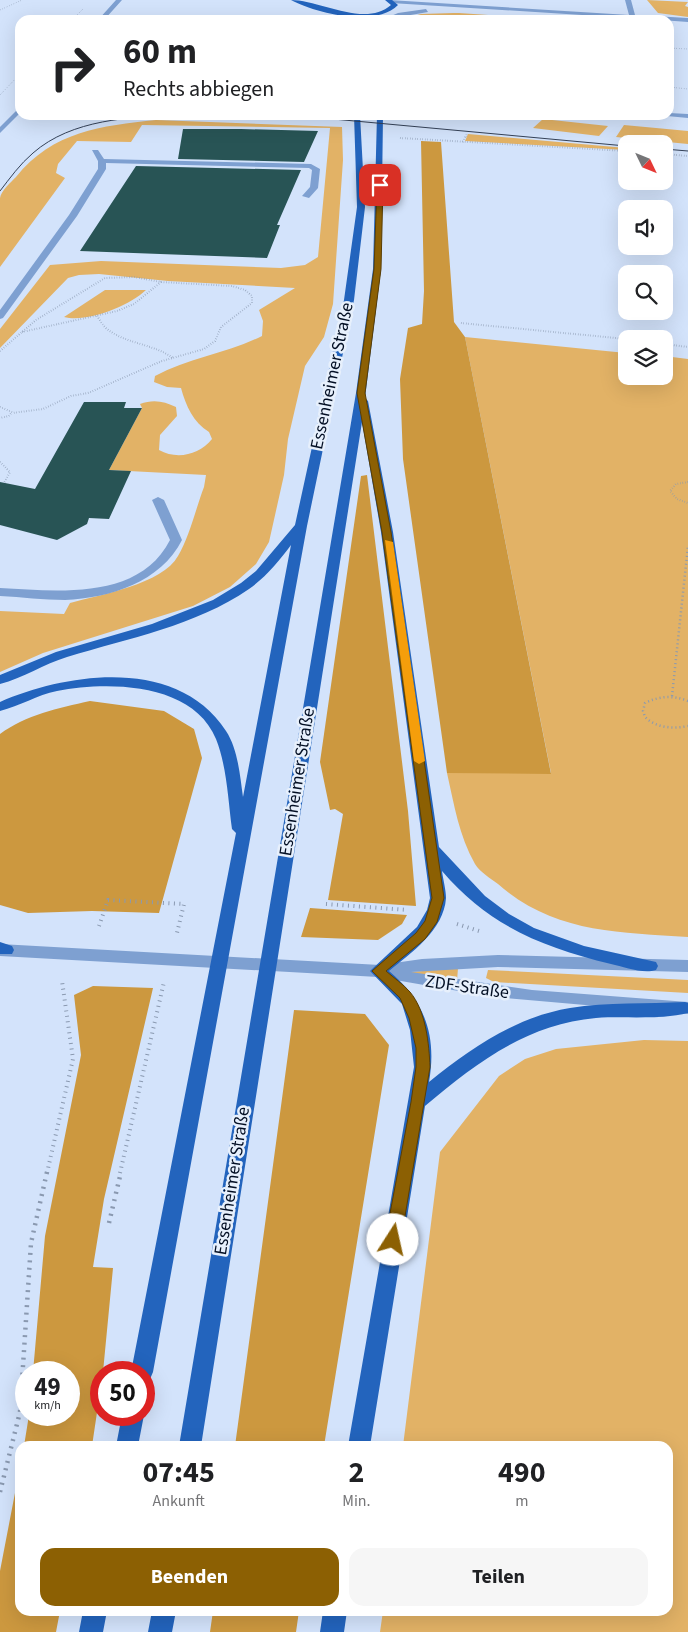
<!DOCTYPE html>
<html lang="de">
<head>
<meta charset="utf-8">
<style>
  :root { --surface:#fff; --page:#f6f6f6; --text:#202124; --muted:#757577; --accent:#8c6003 }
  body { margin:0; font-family:"Source Sans 3",sans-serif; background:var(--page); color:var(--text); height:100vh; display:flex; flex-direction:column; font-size:19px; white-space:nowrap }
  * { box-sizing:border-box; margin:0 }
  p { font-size:16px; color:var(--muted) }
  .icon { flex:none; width:28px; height:28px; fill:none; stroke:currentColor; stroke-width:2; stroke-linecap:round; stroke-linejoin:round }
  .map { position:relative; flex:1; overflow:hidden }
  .panel { position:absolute; left:15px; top:1441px; width:658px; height:175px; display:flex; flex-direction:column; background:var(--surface); border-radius:15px; box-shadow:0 5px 20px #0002 }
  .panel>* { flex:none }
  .guide { position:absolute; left:15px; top:15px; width:659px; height:105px; border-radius:15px; box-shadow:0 5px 20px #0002; background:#fff; color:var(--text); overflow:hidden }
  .needle { width:32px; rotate:133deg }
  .controls { position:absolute; left:618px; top:135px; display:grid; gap:10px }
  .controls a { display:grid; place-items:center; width:55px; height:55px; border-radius:10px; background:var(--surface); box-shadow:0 5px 20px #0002; font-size:25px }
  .speed { position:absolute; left:15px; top:1361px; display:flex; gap:10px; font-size:25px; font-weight:700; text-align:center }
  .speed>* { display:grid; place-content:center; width:65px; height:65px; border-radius:50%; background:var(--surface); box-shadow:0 5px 20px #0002; line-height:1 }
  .speed small { font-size:12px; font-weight:400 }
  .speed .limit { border:8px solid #d22; background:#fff; color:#111 }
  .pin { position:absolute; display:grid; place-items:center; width:42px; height:42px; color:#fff; margin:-21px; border-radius:10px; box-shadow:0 2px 8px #0006 }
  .me { position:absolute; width:55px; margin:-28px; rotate:10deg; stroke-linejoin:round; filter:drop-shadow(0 0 4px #0008) }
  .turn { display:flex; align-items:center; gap:18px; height:105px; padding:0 25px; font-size:22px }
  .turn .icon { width:65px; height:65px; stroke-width:2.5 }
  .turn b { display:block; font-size:35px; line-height:42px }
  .eta { display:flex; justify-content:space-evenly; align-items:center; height:85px; text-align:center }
  .eta b { font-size:30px; font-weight:700; line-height:35px }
  .cta { display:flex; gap:10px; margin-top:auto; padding:10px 25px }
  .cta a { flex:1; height:58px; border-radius:15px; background:var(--accent); color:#fff; font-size:20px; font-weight:700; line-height:58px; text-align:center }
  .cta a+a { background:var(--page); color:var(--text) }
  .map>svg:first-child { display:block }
</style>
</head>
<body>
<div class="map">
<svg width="688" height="1632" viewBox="0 0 688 1632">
  <rect width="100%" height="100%" fill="#d3e3fb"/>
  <path fill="#e2b266" d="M647 0 688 2 685 6 688 7V17L658 13Z
    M453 13H459L558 20 442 17 400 20 421 14Z
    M543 119 608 126 599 136 533 128Z
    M156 120 342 127 343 160 333 304 324 337 305 366 288 439 284 475 269 542 256 564 230 587 193 606 43 653 0 672V611L64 614 70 603C99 595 163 584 178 556 189 538 196 508 204 487L206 475 109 470 142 408 140 404C153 399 164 401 176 407L177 416 160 435 159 450C177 460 199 455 212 439L209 432C193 422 186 406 181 388L167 387 154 382 155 376C189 358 228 353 262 336L263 321 259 310 295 288 168 281 99 274 79 275 68 278 0 348V329L50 265 101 261 281 268 305 265 318 257 330 128 142 125 131 142 77 141 58 164 56 173 65 178 0 267C0 245 0 219 0 198 1 191 11 182 16 177 53 131 101 126 156 120Z
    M624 125 688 131V144L616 137Z
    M468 134 626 148V150L465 141Z
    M105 290H146C129 306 87 323 64 317Z
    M465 337 626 353V376H664V356L688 359V937C617 932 554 933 498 884 490 878 480 872 475 864 459 836 454 804 447 773H551Z
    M458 968 457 981 411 975V972Z
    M488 970 688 980V993L494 982 486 978Z
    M644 1040 688 1041V1632H380L383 1611H668V1446H403L440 1152 499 1076 525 1059 556 1049Z"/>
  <path fill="#cc983f" d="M421 141 441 142 454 322 465 337 551 774 447 773 403 459 400 379 408 328 422 324 424 291Z
    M367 475 408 811 416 906 328 900 343 814 335 809 330 810 320 762 361 476Z
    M90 701 164 711 194 729 202 758 159 913 92 911 28 913 0 905V734C26 715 58 708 90 701Z
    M310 908 407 915 402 924 378 940 301 937Z
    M93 986 153 988 104 1199 93 1267 113 1268 103 1372 92 1446H24L29 1415H69V1372H33L45 1236 81 1055 74 995Z
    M294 1010 365 1014 389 1045 324 1446H235Z
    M20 1467V1611H60L56 1632H0V1571Z
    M213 1611H299L296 1632H210Z"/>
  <path fill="#285455" d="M183 129H241L318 131 304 162 178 159Z
    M136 166 301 170 277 225H280L267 258 80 251Z
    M84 402H126L124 408H142L109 470 131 471 109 519 89 518 87 524 57 540 0 525V482L35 489Z"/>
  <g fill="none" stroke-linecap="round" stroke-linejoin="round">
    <path stroke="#8a99b0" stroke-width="1" stroke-dasharray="0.5 2" stroke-linecap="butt" d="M0 10 22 0
      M72 20 84 8
      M669 48 688 49
      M669 87 688 89
      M0 95 20 74
      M466 137 467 134"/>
    <path stroke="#8a99b0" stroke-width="2" stroke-dasharray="0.5 2" stroke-linecap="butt" d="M400 138 626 151
      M463 142 466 135
      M664 154 688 156
      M97 316C100 320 103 326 107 329 126 344 154 344 173 358
      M461 323 626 339
      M22 332 117 311 134 304 161 282
      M664 344 688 347
      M0 351 36 320 105 278 134 277 161 282 232 286 245 290 252 296V303L221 327 215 341 204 349 162 361 88 393 71 396 43 409 12 413
      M0 407 12 412 9 416 0 418
      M0 462 10 472 4 483
      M688 482 676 484 670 491 677 499 688 503"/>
    <path stroke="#8a99b0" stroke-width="2.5" stroke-dasharray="1 3" stroke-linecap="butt" d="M672 696 688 546
      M688 701C673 695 659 696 645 703L643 711 645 717C656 728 673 729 688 726"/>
    <path stroke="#8a99b0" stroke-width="4" stroke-dasharray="1 4.5" stroke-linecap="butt" d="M326 904 408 910
      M457 924 479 931
      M99 926 108 900 184 904 176 937
      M47 1173 73 1059 62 981
      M120 1173 164 982"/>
    <path stroke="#8a99b0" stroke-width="4.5" stroke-dasharray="2 5.5" stroke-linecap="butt" d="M109 1223 121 1172
      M0 1492 20 1412 31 1243 47 1172"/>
    <path fill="#7ea0d1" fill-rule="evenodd" d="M116 0H122L104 20H98Z
      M389 0 629 15 625 0H631L635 15 688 18V22L634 18 628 20 629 18 391 3Z
      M426 9 428 12 382 20 398 13Z
      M20 107V113L0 133V127Z
      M669 113 688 114V118L667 116Z
      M92 150H98L104 159 311 164 320 169 318 188 309 198 302 196 310 187 312 170 309 168 106 163V169L77 216 3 318 0 319V310L69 215 98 169V161Z
      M158 497 164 500 182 540C161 582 110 598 65 600 43 600 22 597 0 596V588C57 591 139 601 170 540L152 500Z
      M0 944 380 965 422 959 498 955 688 960V972L498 967 411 972 532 990 688 1002V1014L493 997 378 977 0 956Z"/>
    <path fill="#2364bd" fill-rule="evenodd" d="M291 0C320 0 365 28 391 5L385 0H392L398 5C376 28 315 13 291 0Z
      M354 115H360L365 207 354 300 307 526 153 1372 150 1379 144 1381V1372H131L236 833 232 829C228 800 227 767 216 739 193 682 107 681 57 691 37 695 20 706 0 711V702C69 672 178 657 226 731 238 749 240 776 243 797L291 545C279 561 266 577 249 589 195 626 129 638 67 657 44 664 23 678 0 684V675L56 652 152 624 213 600 241 583 256 571 295 525 344 300 357 207Z
      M377 115H383L381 269 365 398 368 401 393 532 439 847 485 896 509 914 534 928 584 946 656 962 658 966 656 970C643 974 624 967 611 964 542 947 489 926 442 871 443 879 446 890 446 898 444 930 411 953 389 971 425 1001 437 1036 429 1082 471 1048 516 1017 570 1008 608 1002 647 1004 685 1002L688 1003V1013C662 1020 624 1016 596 1018 527 1024 476 1063 425 1106L370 1446H348L414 1067 410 1030 402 1004 370 971 417 927 427 910 430 898 381 532 362 422 201 1446H179L356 393 373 269Z
      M0 942 12 946 14 950 12 954H0Z
      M122 1415H144L138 1446H116Z
      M83 1611H107L103 1632H79Z
      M152 1611H176L172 1632H148Z
      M323 1611H347L344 1632H320Z"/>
    <path stroke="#354258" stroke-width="1" d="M231 115 333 119 626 146
      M664 149 688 151
      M0 191C10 178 20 164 33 153 72 119 130 117 179 115"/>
  </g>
  <path fill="#8c6003" stroke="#5b3e02" d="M380 183 383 185 381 269 365 393 391 532 444 898 437 922 425 939 386 971C394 978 403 984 410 992 426 1011 429 1044 430 1067L401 1240 398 1244 393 1246 388 1244 385 1240 411 1102 416 1067V1048L409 1018 400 998 372 971 416 933 425 921 432 898 382 532 357 393 374 269 377 185Z"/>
  <path fill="#f59e0b" d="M385 540 393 542 425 761 419 764 414 761Z"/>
  <g text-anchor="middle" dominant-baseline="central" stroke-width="5" stroke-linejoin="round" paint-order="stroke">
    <g font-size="18" fill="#030f24" stroke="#e7f0fc">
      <text transform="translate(332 376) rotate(-78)">Essenheimer Straße</text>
      <text transform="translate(297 782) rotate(-81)">Essenheimer Straße</text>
      <text transform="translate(467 987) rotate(8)">ZDF-Straße</text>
      <text transform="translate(232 1181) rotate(-81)">Essenheimer Straße</text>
    </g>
  </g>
</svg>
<div class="controls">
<a><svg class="needle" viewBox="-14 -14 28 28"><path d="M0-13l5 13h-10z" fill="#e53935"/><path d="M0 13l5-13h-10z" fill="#757577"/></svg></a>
<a><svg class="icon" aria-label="sound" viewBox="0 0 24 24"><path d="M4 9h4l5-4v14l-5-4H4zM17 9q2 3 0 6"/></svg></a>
<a><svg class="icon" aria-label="search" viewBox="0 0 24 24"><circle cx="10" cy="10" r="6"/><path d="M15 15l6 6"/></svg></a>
<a><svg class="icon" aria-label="layers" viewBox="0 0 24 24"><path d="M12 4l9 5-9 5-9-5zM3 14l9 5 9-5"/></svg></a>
</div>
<div class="speed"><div>49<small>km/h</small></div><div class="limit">50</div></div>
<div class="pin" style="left:380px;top:185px;background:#d93025"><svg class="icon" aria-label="arrive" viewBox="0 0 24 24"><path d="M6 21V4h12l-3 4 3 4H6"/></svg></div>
<svg class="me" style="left:393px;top:1240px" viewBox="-20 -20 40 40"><circle r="19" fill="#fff"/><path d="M0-13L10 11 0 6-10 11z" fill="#8c6003"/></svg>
<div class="guide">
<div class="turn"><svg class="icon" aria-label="right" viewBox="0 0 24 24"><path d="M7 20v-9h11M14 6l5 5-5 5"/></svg><div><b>60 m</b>Rechts abbiegen</div></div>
</div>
<section class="panel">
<div class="eta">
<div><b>07:45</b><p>Ankunft</p></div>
<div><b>2</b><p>Min.</p></div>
<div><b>490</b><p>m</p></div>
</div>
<div class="cta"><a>Beenden</a><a>Teilen</a></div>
</section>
</div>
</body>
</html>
